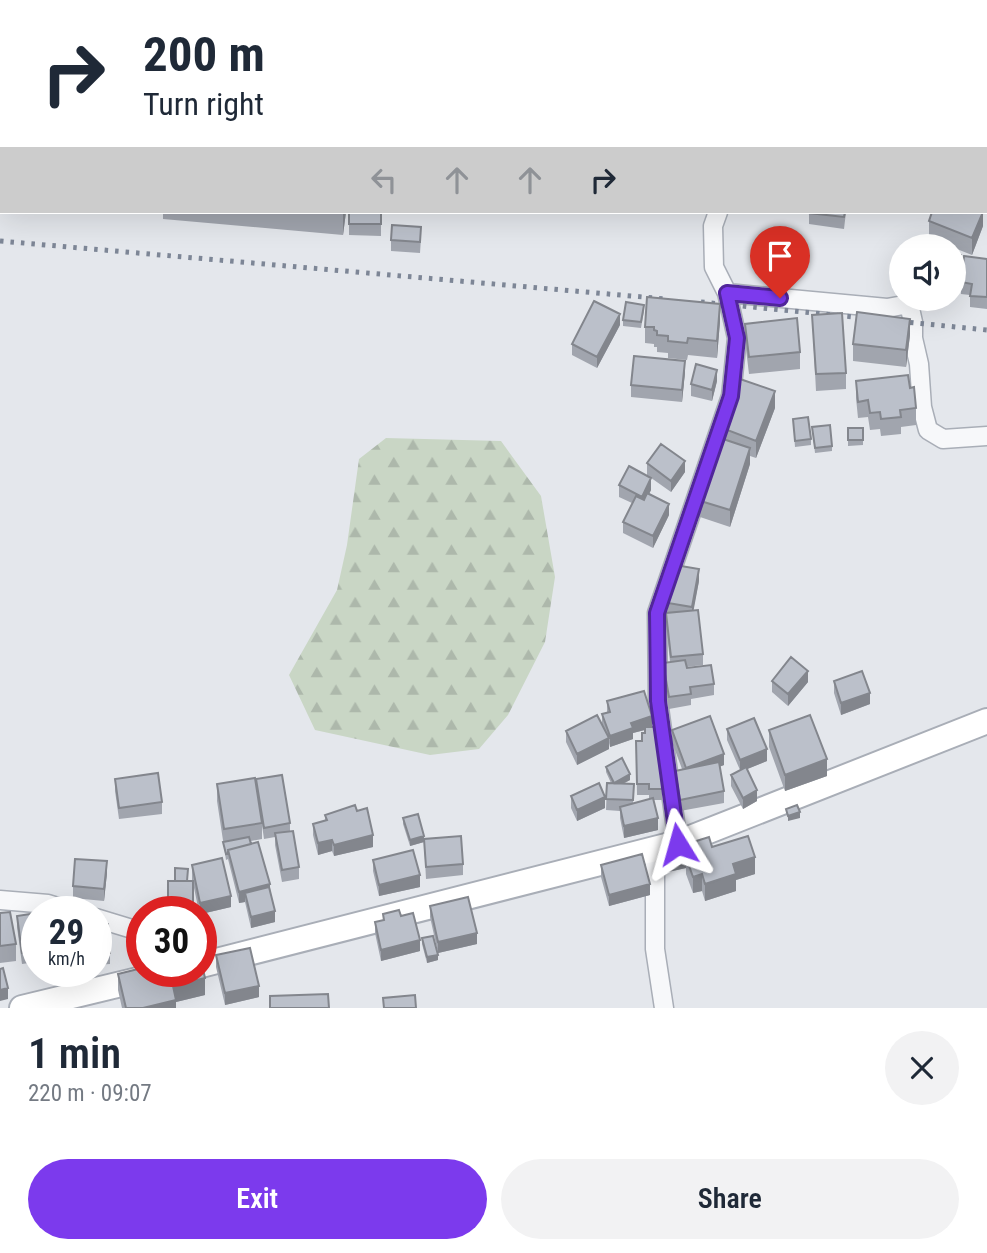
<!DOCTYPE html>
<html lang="en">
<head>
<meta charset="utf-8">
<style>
  :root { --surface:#fff; --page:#f2f2f3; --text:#1f2937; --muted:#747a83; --accent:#7c3aed }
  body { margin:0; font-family:"Roboto Condensed",sans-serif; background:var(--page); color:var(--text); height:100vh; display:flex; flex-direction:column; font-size:26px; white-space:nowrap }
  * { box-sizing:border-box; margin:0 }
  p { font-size:23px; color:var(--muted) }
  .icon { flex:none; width:38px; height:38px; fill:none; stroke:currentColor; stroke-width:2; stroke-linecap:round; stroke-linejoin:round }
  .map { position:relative; height:1008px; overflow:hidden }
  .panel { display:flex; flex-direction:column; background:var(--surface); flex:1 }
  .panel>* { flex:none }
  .guide { position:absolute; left:0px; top:0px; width:987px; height:214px; box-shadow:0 7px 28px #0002; background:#fff; color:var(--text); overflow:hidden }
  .fabs { position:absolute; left:889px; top:234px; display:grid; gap:14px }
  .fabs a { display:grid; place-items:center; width:77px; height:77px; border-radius:50%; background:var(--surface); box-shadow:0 7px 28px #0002; font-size:35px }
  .speed { position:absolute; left:21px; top:896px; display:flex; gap:14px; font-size:35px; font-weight:700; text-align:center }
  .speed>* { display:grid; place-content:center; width:91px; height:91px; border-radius:50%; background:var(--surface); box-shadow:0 7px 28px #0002; line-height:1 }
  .speed small { font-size:18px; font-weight:400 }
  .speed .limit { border:10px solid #d22; background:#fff; color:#111 }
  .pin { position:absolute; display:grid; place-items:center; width:60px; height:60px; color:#fff; margin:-72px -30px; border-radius:50% 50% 50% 0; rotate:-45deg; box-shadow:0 0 7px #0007 }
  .pin .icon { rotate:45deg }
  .me { position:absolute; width:77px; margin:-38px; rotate:352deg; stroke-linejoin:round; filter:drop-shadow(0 0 5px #0008) }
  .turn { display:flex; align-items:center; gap:24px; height:147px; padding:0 28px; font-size:32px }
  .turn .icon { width:91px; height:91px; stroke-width:2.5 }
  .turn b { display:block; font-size:49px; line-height:60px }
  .lanes { display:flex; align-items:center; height:66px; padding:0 28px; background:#0003; justify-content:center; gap:35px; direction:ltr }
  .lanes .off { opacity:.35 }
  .round { display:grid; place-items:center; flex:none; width:74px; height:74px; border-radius:37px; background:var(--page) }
  .head { display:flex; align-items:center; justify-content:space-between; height:119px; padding:0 28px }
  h1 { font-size:42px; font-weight:600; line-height:52px }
  .button { display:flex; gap:14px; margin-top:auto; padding:14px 28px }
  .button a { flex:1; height:80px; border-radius:42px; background:var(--accent); color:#fff; font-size:28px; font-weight:600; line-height:80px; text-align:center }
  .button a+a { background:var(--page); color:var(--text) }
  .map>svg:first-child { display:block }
</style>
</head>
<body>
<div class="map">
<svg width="987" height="1008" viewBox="0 0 987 1008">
  <defs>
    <pattern id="forest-firs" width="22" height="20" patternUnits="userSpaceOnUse" patternTransform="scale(1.75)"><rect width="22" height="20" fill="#c9d6c5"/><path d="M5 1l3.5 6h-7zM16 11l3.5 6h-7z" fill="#adb8ab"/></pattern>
  </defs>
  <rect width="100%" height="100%" fill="#e4e7ec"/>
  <path fill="url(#forest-firs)" d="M386 438 501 441 541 496 555 577 545 642 508 715 479 749 430 755 315 730 289 675 337 590 347 545 359 459Z"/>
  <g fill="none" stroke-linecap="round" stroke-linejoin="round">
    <g stroke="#a9aeb7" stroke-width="21">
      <path id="street" d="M776 2 777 0
        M727 293 887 308 909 304 913 322V338L919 364 922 407 928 430 943 439 987 436
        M678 843 658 701 657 613 731 396 737 338 727 293 714 267 713 226 718 212
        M655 849V949L664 1008
        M0 900 48 904 74 912
        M96 918 142 932"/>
    </g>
    <g stroke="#a9aeb7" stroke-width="28">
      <path id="secondary" d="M201 965 678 843 987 721
        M22 1008 175 971"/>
    </g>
    <g stroke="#8b94a3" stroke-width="35">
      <path id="highway" d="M596 0 600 2
        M985 150H987"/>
    </g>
    <use href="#street" stroke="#f7f8fa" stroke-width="18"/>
    <use href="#secondary" stroke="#fff" stroke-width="24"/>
    <use href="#highway" stroke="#fff" stroke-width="32"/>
    <path stroke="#7d8696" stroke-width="5" stroke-dasharray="3.5 7" stroke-linecap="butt" d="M0 241 666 299
      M701 302 987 330"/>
  </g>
  <path fill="#a1a5ae" d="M671 0H692V2H679Z
    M985 4 987 5V90H986L985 97Z
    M163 212H346L343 235 163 219Z
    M349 212H381V236L349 235Z
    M809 212H846L844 229 809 224Z
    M983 212V226L972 255 929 238V221Z
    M421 238 420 253 391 251V240Z
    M954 254 961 266 958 291 954 290Z
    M987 259V309L970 307V295L961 294V282Z
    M644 311 641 328 623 326V320Z
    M812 315 846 373V389L816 391Z
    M720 321 717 358 688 355 687 360 668 358V353L657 352V347H654V344L645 343V327Z
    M745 324 800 352V369L749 374 745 341Z
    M620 325 597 368 572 355V344Z
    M910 335 906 367 853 361V344Z
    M685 372 682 402 631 397V385Z
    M717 381 712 401 691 396V384Z
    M856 381 910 388 916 408V425L901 427V434L881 436 880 429 870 430 868 417 858 418 856 398Z
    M775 408 756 458 750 456V464L730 527 694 515V499L722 439V428Z
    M793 419 811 439V445L795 447Z
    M812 427 832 446V451L815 453Z
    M848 428H863V445L848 446Z
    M647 463 685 472 671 492 647 475Z
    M619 485 651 490 649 494 669 515 653 548 623 533V522L632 503 619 497Z
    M699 581 693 610 703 654V665L686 667 687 668 714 684V695L691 699V705L669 709 663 674V663L670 662 666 624 668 603Z
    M772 681 808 682 788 706 772 692Z
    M834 681 870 704 841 715 834 693Z
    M607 701 652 727 657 733H661L662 800H653L658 830 624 838 620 818V811L606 810 607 783H611L606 772V767L630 780 623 784H634L633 803 649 799V795H637L636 741H642L645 730 633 733V739L610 747 609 743V749L577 765 566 742V731L602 725V714L607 713Z
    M727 729 767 761 747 769 757 801 743 809 731 786V775L740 770 727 740Z
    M672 730 724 765 719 767 724 791V803L680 811 675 782V771L682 769 672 742Z
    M769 730 827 776 785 791 769 747Z
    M255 778 290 823V831L299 867V879L282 882 275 845V837L264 839 262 825V839L251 841 270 888 275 922 251 928 245 902 239 903 228 859 226 860 217 801V784Z
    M115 779 162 802V814L119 819 115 791Z
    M571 796 605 808 577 821 571 808Z
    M357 811 373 847 334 856 332 851 318 855 313 835V824L325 821V815Z
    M403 818 424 839 463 864V875L426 879 424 842 410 846 403 824Z
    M690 843 712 847 755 874 736 880V891L705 901 702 891 693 893 686 874V868L668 872 664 856V850L688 857 690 856Z
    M373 860 420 887 379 896 373 871Z
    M192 865 231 907 201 914V912H199L193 883 188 881H192Z
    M601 865 650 895 609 906 601 877Z
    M107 873 104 901 73 898V886Z
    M430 906 477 944 438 953 430 917Z
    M0 913 16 944V961L0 963Z
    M37 913V962L22 964 17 927V916Z
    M383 914 401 916 420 951 381 961 375 933V922L383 920Z
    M96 925 110 953V964L96 965Z
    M422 938 438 960 427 963 422 944Z
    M216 955 259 997 225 1005 216 967Z
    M118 974 205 995 176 1002V1008H122L118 990Z"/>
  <path fill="#83868d" d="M987 168V185L985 188V171Z
    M343 212H346L343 235Z
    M983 212V226L972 255V238Z
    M961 255V266L958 291V279Z
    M720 304V321L717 358V341Z
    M620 314V325L597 368V357Z
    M910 319V335L906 367V350Z
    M685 361V372L682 402V390Z
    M717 370V381L712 401V390Z
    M775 391V408L756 458V441Z
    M750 448V464L730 527V510Z
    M685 461V472L671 492V481Z
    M651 478V490L642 508V497Z
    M669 504V515L653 548V536Z
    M699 569V581L692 619V607Z
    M808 671V682L788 706V694Z
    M870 693V704L841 715V703Z
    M652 716V728L633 733V739L610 747V736L631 723Z
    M609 738V749L577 765V754Z
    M767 749V761L740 772V760Z
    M724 754V765L686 779V768Z
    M827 759V776L785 791V775Z
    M630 774V780L614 788V783Z
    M757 790V801L743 809V798Z
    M605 797V808L577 821V810Z
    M800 812V818L788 821V816Z
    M658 818V830L624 838V826Z
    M373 835V847L334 856V845Z
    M424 836V842L410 846V840Z
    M332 840V851L318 855V843Z
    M755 857V874L736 880V891L705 901V884L733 864Z
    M107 861V873L104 901V889Z
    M686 862V868L668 872V867Z
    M702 874V891L693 893V877Z
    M420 875V887L379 896V885Z
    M270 884V895L245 893V902L239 903V892Z
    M650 884V895L609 906V895Z
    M231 896V907L201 914V912H200V903Z
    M275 911V922L251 928V917Z
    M477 933V944L438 953V942Z
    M420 940V951L381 961V950Z
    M438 955V960L427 963V957Z
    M205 978V995L176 1002V1008H143L173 986Z
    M259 986V997L225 1005V993Z
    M8 988V999L0 1001V990Z"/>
  <path fill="#bbc0ca" stroke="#83868d" stroke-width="2" d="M103 0H136V2H103Z
    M707 0H754L753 2H706Z
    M803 0H853V2H803Z
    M886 0H913V2H885Z
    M985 4 987 5V33L985 32Z
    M985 41 987 42V79L985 78Z
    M349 212H381V224H349Z
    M809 212H845L844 217 809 213Z
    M932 212H983L972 238 929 221Z
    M392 225 421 227 420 242 391 240Z
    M954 254 961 255 958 279H954Z
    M964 256 987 259V297L970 296 972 284 961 282Z
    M647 297 720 304 717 341 688 338 687 343 668 341V336L657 335V331L654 330V327H645Z
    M594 301 620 314 597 357 572 344Z
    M626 302 644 305 641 322 623 320Z
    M857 312 910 319 906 350 853 344Z
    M842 313 846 373 816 374 812 315Z
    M797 318 800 352 749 357 745 324Z
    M634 356 685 361 682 390 631 385Z
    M696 364 717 370 712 390 691 384Z
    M908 375 910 388 914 387 916 408 900 410 901 417 881 419 880 412 870 413 868 400 858 402 856 381Z
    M740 379 775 391 756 441 722 428Z
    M808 417 811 439 795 441 793 419Z
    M830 425 832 446 815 448 812 427Z
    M848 428H863V440H848Z
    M714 436 750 448 730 510 694 499Z
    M661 444 685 461 671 481 647 463Z
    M629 466 651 478 642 497 619 485Z
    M647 493 669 504 653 536 623 522 636 496 644 500Z
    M675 565 699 569 692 607 668 603Z
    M698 610 703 654 671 657 666 613Z
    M791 657 808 671 788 694 772 681Z
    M685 660 687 668 711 665 714 684 690 687 691 694 669 697 663 663Z
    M862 671 870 693 841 703 834 681Z
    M644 691 652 716 631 723 633 728 610 736 602 714 610 712 607 701Z
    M597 715 609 738 577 754 566 731Z
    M810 715 827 759 785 775 769 730Z
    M710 716 724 754 686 768 672 730Z
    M754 718 767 749 740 760 727 729Z
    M645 727H657V733H661L662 789H649V784H637L636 741H642V733H645Z
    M622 758 630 774 614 783 606 767Z
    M719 762 724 791 680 800 675 771Z
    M746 767 757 790 743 798 731 775Z
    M158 773 162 802 119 808 115 779Z
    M282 775 290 823 264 828 256 779Z
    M255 778 262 823 224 829 217 784Z
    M599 783 605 797 577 810 571 796Z
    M607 783 634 784 633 800 606 799Z
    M653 798 658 818 624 826 620 807Z
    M355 805 357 811 367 808 373 835 334 845 332 840 318 843 313 824 327 820 325 815Z
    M797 805 800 812 788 816 786 809Z
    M418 814 424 836 410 840 403 818Z
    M293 831 299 867 282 870 275 833Z
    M461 836 463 864 426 867 424 839Z
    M748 836 755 857 733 864 736 874 705 884 702 874 693 877 686 857 694 855 690 843 709 837 712 847Z
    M249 837 251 844 228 850V853L226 854 223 842Z
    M258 842 270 884 239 892 228 850Z
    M685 845 688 857H686V862L668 867 664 850Z
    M413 850 420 875 379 885 373 860Z
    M642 854 650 884 609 895 601 865Z
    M222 858 231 896 200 903 192 865Z
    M75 859 107 861 104 889 73 886Z
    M175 868 188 869 187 881H175Z
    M168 881H193V912H168Z
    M269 887 275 911 251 917 245 893Z
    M468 897 477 933 438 942 430 906Z
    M59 909 60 912H42Z
    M399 910 401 916 413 913 420 940 381 950 375 922 384 920 383 914Z
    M10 912 16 944 0 946V913Z
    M37 913V950L22 953 17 916Z
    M108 924 110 953 96 954V925Z
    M433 936 438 955 427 957 422 938Z
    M250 948 259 986 225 993 216 955Z
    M201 961 205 978 173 986 176 1000 143 1008H126L118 974 142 968V971H201Z
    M3 968 8 988 0 990V969Z
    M328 994 329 1008H270V996Z
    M415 995 416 1008H384L383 998Z"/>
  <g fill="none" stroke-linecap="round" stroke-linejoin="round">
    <g stroke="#51269a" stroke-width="18">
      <path id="route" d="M678 844 658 701 657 613 731 396 737 338 727 293 780 298"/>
    </g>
    <use href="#route" stroke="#7c3aed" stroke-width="12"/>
  </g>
</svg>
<div class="fabs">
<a><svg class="icon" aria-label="sound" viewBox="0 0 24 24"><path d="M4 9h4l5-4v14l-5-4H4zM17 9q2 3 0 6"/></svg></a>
</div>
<div class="speed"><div>29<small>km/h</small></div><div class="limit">30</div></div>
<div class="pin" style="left:780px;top:298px;background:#d93025"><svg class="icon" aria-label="arrive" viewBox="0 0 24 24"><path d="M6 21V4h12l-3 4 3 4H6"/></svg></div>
<svg class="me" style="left:678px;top:844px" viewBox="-20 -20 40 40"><path d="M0-17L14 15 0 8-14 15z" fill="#7c3aed" stroke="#fff" stroke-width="4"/></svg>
<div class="guide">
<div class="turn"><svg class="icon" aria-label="right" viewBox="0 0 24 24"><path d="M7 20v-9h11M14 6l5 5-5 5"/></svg><div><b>200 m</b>Turn right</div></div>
<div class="lanes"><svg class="icon off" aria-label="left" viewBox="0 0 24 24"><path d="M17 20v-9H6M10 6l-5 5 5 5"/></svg><svg class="icon off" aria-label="ahead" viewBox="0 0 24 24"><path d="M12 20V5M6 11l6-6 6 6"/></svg><svg class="icon off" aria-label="ahead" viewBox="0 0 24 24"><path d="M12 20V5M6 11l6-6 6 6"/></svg><svg class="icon" aria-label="right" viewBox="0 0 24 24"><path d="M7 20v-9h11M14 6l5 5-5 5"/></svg></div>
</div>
</div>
<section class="panel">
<div class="head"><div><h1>1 min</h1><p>220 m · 09:07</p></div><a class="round"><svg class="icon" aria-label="close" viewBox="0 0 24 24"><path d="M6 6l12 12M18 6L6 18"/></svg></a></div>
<div class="button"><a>Exit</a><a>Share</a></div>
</section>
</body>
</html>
